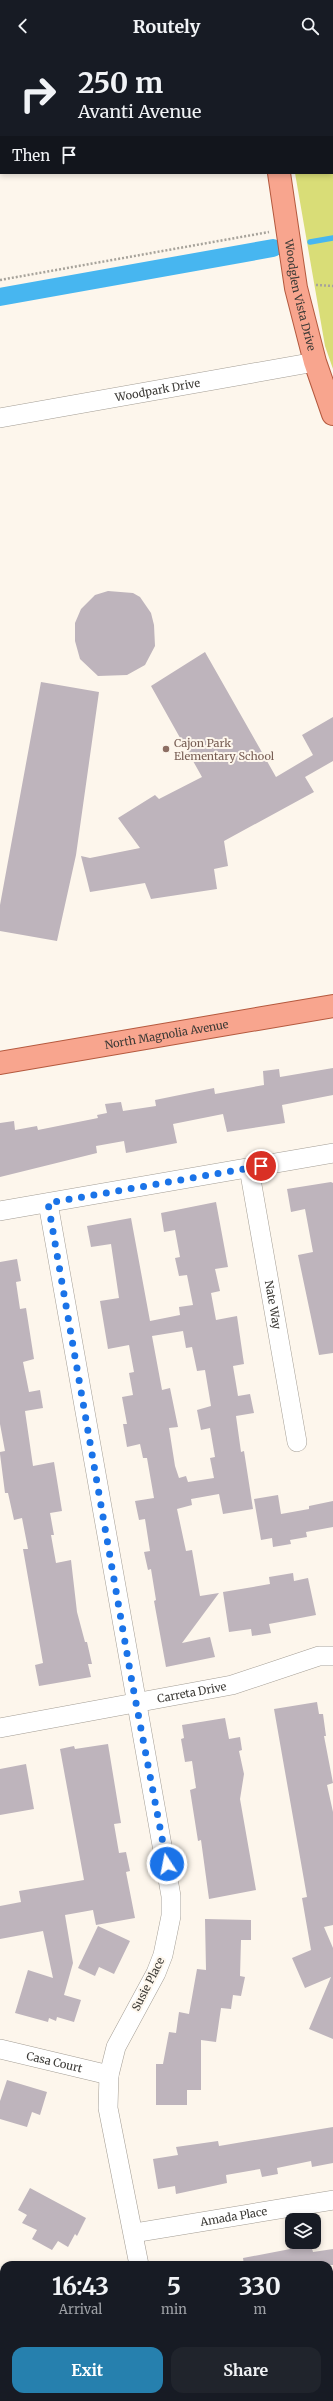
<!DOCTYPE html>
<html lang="en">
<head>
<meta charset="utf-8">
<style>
  :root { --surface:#171b24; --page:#20242c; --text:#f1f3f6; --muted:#9ea1a6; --accent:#2680ae }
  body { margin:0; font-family:Merriweather,serif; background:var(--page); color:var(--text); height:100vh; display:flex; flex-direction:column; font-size:15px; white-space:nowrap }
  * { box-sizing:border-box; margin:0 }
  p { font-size:13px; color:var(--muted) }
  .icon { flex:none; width:22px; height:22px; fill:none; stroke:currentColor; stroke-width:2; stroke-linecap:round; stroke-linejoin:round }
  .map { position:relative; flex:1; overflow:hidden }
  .sheet { position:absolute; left:0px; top:2209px; width:333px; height:140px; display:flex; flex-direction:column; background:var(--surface); border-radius:12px 12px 0 0; box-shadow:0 2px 6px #0003 }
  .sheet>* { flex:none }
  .hud { position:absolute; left:0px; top:0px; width:333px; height:122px; box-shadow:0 2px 6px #0003; background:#171b24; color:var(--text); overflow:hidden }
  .tools { position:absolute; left:285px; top:2161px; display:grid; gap:8px }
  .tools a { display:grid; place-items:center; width:36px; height:36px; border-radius:8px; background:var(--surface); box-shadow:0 2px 6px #0003; font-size:20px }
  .pin { position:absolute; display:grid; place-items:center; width:34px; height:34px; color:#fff; margin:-17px; border:2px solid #fff; border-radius:50%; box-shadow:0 1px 4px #0007 }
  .me { position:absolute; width:44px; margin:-22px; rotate:349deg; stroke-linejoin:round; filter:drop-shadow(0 0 3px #0008) }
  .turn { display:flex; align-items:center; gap:14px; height:84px; padding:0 12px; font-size:18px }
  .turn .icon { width:52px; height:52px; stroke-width:2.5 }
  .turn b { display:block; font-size:28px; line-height:34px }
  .then { display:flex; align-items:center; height:38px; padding:0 12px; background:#0003; gap:8px; font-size:15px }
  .eta { display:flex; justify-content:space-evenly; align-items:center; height:68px; text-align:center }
  .eta b { font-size:24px; font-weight:700; line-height:28px }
  .action { display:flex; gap:8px; margin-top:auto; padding:8px 12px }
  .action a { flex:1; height:46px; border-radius:12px; background:var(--accent); color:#fff; font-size:16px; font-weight:700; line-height:46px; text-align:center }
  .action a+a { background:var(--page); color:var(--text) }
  header { display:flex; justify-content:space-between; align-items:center; height:52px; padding:0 12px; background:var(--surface); font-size:18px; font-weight:700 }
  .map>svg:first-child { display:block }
</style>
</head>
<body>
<header><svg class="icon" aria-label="back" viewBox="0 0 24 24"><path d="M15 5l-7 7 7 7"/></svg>Routely<svg class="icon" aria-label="search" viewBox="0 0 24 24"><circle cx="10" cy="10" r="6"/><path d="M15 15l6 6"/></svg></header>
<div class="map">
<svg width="333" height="2349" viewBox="0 0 333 2349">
  <rect width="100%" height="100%" fill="#fdf6ec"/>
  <path fill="#d9dd77" d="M274 0H333V317L325 294 295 121H332V1Z"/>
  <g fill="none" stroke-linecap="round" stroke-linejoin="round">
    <path stroke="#47b6f0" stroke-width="5.5" d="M310 190 333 186"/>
    <path stroke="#47b6f0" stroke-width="18" d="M0 245 273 196"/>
  </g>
  <path fill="#beb4bc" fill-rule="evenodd" d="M108 539 133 541 140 545 151 561 154 573 155 594 145 613 127 623 98 624 80 607 75 589V571L81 557 95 543Z
    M205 600 276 725 313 703 302 683 333 665V709L305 725 314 740 224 789 228 814 214 817 217 837 151 847 145 831 90 840 81 804 90 806 140 796 118 766 155 743 159 747 202 725 151 634Z
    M41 630 99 640 76 803 57 889 0 879V853Z
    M333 1016V1043L282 1053 285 1071 227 1080 223 1062 173 1072 177 1091 126 1101 124 1089 96 1094 97 1101 0 1125V1071L14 1069 15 1078 37 1074 38 1078 98 1066 97 1063 107 1061 105 1052 121 1050 123 1059 156 1054 155 1048 214 1036 215 1042 264 1033 263 1019 279 1017 280 1025Z
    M331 1130 333 1131V1301L319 1303 298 1203 313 1200 305 1157 291 1160 287 1137Z
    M216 1150 228 1215 215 1217 220 1239 211 1241 216 1268 237 1264 244 1312 233 1314 238 1344 250 1342 254 1361 236 1364 241 1400 244 1399 253 1457 223 1462 219 1442 191 1447 192 1453 177 1457 186 1499 192 1498 200 1544 219 1541 182 1591 210 1585 215 1605 166 1615 154 1549 156 1548 151 1517 148 1518 144 1500 150 1499 145 1467 139 1468 135 1449 154 1446 147 1406H143L140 1392 127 1395 123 1372H127L122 1345 133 1343 129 1321 134 1320 129 1293 108 1297 100 1249 119 1246 111 1192 91 1195 87 1174 131 1166 150 1269 180 1263 179 1255 193 1253 187 1223 179 1224 175 1206 180 1205 175 1178 164 1180 161 1161ZM183 1279 186 1296 192 1295 197 1319 205 1318 211 1354 197 1358 201 1378 210 1376 215 1405 210 1406 214 1426 188 1430 186 1424 179 1426 175 1414 169 1376 178 1375 170 1336 162 1338 152 1284Z
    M17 1207 21 1229 16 1230 20 1257 26 1256 34 1307 23 1310 29 1340 40 1338 43 1356 25 1359 33 1414 54 1410 62 1459 50 1461 54 1483H51L56 1511 71 1508 77 1560 85 1590H87L92 1612H88L91 1625 39 1634 35 1613 43 1611 23 1497H28L22 1466 14 1468 8 1441H5L0 1402V1400L5 1399 0 1372V1210Z
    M278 1443 281 1462 309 1457V1454L333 1449V1475L306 1480 307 1485 290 1488 291 1492 273 1495 272 1486 261 1488 254 1447Z
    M293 1521 294 1529 308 1526 316 1563 269 1572 271 1581 252 1584 251 1577 229 1580 223 1540 270 1532 269 1525Z
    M317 1650 319 1662H323L326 1684H324L333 1731 327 1733 333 1760V1873L324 1875 333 1896V1987L309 1977 331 1925 305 1936 292 1906 311 1898 302 1846 307 1845 274 1657Z
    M225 1666 229 1687 240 1685 242 1698 239 1699 244 1722 240 1747 256 1838 209 1847 201 1788 198 1789 190 1738 196 1736 192 1709 185 1710 181 1687 184 1686 182 1673Z
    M108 1692 121 1771 114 1772 119 1801 126 1800 130 1819 126 1820 135 1866 96 1873 93 1858 65 1863 73 1911 64 1943 81 1948 74 1970 57 1965 56 1969 49 1966 48 1970 15 1961 28 1918 53 1926 43 1879 0 1887V1854L21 1850 19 1839 84 1828 60 1697 74 1694 75 1697Z
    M26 1712 34 1757 0 1763V1717Z
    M205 1867 251 1868V1888H241L240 1924 245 1925 241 1944 233 1943 231 1957 221 1956 216 1990 201 1988V2038H187V2053H156V2012H163L169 1980 176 1981 179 1960 189 1962 197 1917 206 1918Z
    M98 1874 130 1889 114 1922 99 1915 95 1924 78 1916Z
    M7 2028 47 2040 40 2063 32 2060 27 2075 0 2067V2049Z
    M333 2075V2111L312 2115 311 2109 277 2116 278 2122 262 2125 260 2117 226 2123 227 2131 176 2142 175 2134 158 2137 153 2107 178 2103 176 2095 218 2089 219 2094Z
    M30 2136 86 2166 77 2184 75 2182 68 2195 58 2189 52 2198 32 2187 37 2178 22 2171 27 2163 18 2158Z
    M311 2193 313 2200 333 2197V2213H244L243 2206Z"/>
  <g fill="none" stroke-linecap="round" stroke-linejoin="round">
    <g stroke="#a39d94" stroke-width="20">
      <g id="minor">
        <path d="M0 110 1 109"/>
        <path id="s1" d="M0 366 315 310"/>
        <path id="s2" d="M249 1116 297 1390"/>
        <path d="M48 1151 171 1844V1864L163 1903 156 1921 116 1995 109 2023 108 2056 139 2213"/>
        <path d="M0 1159 333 1101"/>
        <path id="s3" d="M0 1676 232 1633 319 1604H333"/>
        <path id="s4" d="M0 1997 109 2023"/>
        <path id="s5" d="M134 2181 333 2148"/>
        <path d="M0 2255 4 2256"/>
        <path d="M161 2345 162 2349"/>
      </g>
    </g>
    <g stroke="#b4593e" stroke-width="24">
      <g id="major">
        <path d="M259 0 260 1"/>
        <path id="s6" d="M279 121 296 236 315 310 333 362"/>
        <path id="s7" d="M0 1011 333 954"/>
      </g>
    </g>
    <path stroke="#a7a39b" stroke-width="2.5" stroke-dasharray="2 2" stroke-linecap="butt" d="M0 228 269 180
      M316 233 333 234"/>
    <use href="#minor" stroke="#fff" stroke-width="19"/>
    <use href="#major" stroke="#f8a58e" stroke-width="22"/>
  </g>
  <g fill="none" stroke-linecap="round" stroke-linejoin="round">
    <path stroke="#1a73e8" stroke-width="7" stroke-dasharray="0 12.6" d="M167 1812 132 1630 48 1151 261 1114"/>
  </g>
  <circle fill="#8d6e63" stroke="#fdf6ec" stroke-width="1.5" cx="166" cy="697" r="4"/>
  <g text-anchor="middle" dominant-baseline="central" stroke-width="4" stroke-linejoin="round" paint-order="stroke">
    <g font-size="11" fill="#3c3a36" stroke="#fdf6ec">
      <text stroke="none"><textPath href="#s6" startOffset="124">Woodglen Vista Drive</textPath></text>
      <text stroke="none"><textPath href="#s1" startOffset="160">Woodpark Drive</textPath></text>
      <text stroke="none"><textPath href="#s7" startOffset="169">North Magnolia Avenue</textPath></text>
      <text stroke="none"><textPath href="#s2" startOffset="139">Nate Way</textPath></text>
      <text stroke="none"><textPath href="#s3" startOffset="195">Carreta Drive</textPath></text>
      <text transform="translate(148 1932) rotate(-63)">Susie Place</text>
      <text stroke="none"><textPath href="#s4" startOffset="56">Casa Court</textPath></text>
      <text stroke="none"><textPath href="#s5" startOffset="101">Amada Place</textPath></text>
    </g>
    <g font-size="11" fill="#785e54" stroke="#fdf6ec" text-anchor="start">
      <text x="174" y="691">Cajon Park<tspan x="174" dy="13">Elementary School</tspan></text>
    </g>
  </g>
</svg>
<div class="tools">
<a><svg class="icon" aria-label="layers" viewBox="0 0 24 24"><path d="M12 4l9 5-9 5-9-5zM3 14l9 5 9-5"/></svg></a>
</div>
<div class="pin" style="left:261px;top:1114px;background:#d93025"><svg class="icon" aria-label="arrive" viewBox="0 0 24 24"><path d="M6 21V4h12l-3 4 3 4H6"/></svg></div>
<svg class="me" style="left:167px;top:1812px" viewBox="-20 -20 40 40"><circle r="17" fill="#1a73e8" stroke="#fff" stroke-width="3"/><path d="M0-11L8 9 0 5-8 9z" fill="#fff"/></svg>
<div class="hud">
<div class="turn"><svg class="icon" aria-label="right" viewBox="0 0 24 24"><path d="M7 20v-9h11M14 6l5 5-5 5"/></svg><div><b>250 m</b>Avanti Avenue</div></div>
<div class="then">Then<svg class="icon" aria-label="arrive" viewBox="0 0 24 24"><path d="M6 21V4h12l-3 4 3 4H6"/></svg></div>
</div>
<section class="sheet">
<div class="eta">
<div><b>16:43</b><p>Arrival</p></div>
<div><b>5</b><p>min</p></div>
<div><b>330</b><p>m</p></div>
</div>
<div class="action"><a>Exit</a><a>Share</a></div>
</section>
</div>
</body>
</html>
